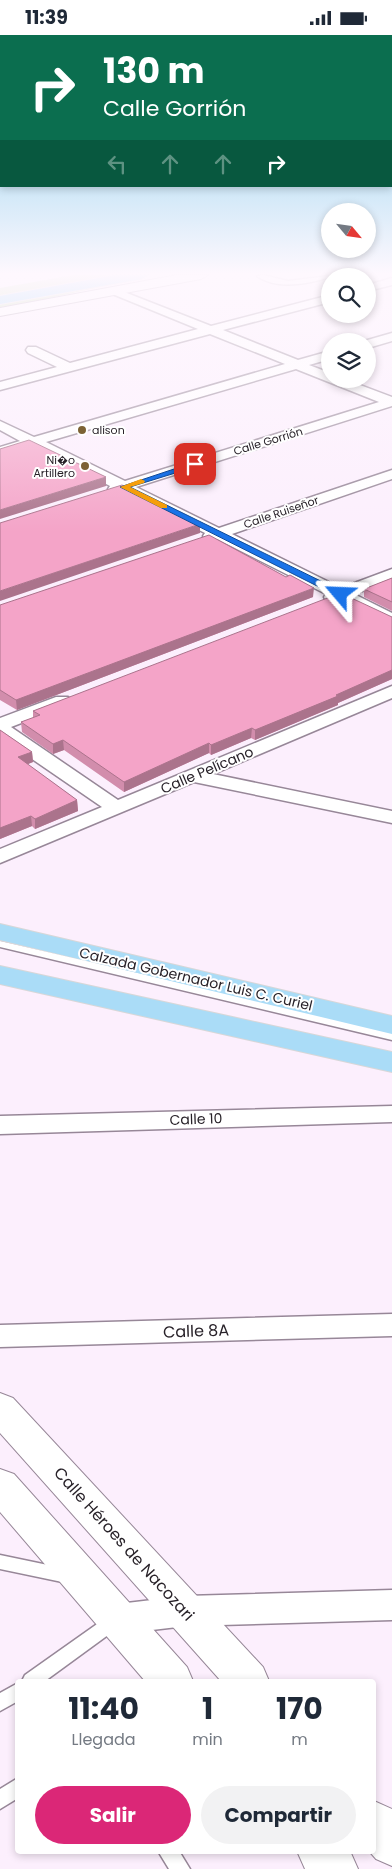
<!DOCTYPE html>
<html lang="es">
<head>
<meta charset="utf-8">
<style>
  :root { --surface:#fff; --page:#f2f2f3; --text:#1f2937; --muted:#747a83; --accent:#db2777 }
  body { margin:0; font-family:Poppins,sans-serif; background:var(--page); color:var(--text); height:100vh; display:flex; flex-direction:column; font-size:19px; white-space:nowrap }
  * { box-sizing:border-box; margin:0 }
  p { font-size:16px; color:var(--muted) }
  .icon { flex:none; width:28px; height:28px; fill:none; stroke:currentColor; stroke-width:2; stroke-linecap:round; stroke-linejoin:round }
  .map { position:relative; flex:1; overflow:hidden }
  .details { position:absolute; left:15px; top:1644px; width:361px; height:175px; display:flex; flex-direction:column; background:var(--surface); border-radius:5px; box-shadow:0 2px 8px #0003 }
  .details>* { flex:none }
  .top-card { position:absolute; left:0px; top:0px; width:392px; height:152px; box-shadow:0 2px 8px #0003; background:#0b6e4f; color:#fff; overflow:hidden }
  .needle { width:32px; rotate:119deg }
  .fabs { position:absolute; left:321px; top:168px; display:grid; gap:10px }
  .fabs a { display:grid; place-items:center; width:55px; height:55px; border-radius:50%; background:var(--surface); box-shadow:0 2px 8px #0003; font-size:25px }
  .pin { position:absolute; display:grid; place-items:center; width:42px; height:42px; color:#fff; margin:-21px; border-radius:10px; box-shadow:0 2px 8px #0006 }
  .me { position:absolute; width:55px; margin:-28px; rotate:296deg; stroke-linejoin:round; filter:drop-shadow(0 0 4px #0008) }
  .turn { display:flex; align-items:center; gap:18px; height:105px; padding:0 20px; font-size:22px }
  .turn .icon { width:65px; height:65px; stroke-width:2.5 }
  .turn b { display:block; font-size:35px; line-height:42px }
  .lanes { display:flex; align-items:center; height:48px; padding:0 20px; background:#0003; justify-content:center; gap:25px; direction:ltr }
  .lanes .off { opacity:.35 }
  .eta { display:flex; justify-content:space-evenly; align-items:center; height:85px; text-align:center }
  .eta b { font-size:30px; font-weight:700; line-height:35px }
  .cta { display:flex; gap:10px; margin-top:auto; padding:10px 20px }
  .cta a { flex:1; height:58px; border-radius:30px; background:var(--accent); color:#fff; font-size:20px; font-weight:700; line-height:58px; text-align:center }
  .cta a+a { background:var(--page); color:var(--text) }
  .status { display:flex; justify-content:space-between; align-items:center; height:35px; padding:0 25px; background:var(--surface); direction:ltr }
  .status svg { height:14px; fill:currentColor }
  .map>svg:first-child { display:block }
</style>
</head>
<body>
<div class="status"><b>11:39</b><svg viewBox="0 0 49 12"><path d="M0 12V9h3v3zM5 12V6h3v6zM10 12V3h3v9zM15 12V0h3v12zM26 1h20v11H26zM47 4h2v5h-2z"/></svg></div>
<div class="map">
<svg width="392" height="1834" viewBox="0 0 392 1834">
  <rect width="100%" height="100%" fill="#fceffd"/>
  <path fill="#b8d69d" d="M73 240H120L0 261V253Z
    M145 242 0 274V267Z"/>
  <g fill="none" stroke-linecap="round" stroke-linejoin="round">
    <g stroke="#978798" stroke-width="3">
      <path id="service" d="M263 240 288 246 337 240C314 247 280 257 257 241Z
        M0 906 392 997V1005L0 912Z
        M0 1520 67 1534 73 1536 75 1541 73 1546 67 1548 0 1534Z
        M113 1579 119 1582 121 1587 119 1592 45 1646H22L25 1640 107 1582Z
        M18 1648V1666L0 1676V1658Z
        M18 1743V1763L0 1774V1754Z
        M158 1816H179L190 1834H169Z"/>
    </g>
    <g stroke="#978798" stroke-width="3">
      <path id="minor" d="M392 243V250L368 256V250Z
        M114 253 211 291 330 260V267L223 295 298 325 330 316V324L309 330 330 338V344H344L392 362V371L136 452 219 493 392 435V444L232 499 341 553 392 534V545L354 559 392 578V590L339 565 326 566 324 562 326 559 217 504H205L203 501 205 498 122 457H110L108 454 110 451 32 411 0 420V412L20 406 0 395V386L34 402 285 329 210 299 0 355V347L57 332 28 318 26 315 28 312H36L70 328 198 294 110 258V254ZM296 334 379 367 125 446 46 407Z
        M392 298V306L368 313V306H364Z
        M392 651V663L213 739 392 776V788L194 747 0 828V814L102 772 0 702V683L56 662H68L71 666 68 670 11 692 118 765Z
        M392 1071V1087L0 1099V1081Z
        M392 1279V1301L0 1312V1290Z
        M392 1555V1585L186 1591 118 1599 106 1595 101 1584 106 1573 118 1569 186 1561Z"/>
    </g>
    <g stroke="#978798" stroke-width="2">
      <path id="secondary" d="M177 240H208L201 244 0 281V273Z
        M0 1358 13 1363 263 1632 269 1646H221L0 1398Z
        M0 1434 14 1439 187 1632 193 1646H145L0 1477Z
        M374 1766 392 1774V1831L376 1824 369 1816H374Z
        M297 1816H350L358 1834H305Z"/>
    </g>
    <g stroke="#d8d7d8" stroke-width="2">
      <path id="primary" d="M0 889 392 981V999L0 905Z
        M0 931 392 1017V1037L0 949Z"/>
    </g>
    <g stroke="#d8d7d8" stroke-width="2">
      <path id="motorway" d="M116 240H148L141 244 0 269V261Z"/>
    </g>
    <use href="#service" fill="#fff" fill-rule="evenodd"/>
    <use href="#minor" fill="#fff" fill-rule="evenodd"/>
    <use href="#secondary" fill="#fff" fill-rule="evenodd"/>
    <use href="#primary" fill="#aadcf7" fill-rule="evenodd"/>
    <use href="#motorway" fill="#72c5f2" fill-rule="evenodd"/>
  </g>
  <path fill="#d28dac" d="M392 543V576L364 562V554Z
    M313 562 17 675 0 665V570Z
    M334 564 392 582V644L338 668V670L255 705 251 703 211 720 209 718 124 757 64 715 53 719 22 697 21 687 33 683V676Z
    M0 695 32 717 33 727 27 729 77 765 78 776 35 794 32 791 0 804Z"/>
  <path fill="#ab738c" d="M106 442V451L0 484V475Z
    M200 489V498L0 566V556Z
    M314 553 313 562 17 675 16 665Z
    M392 635V644L338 668V670L255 705V695Z
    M252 693 251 703 211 720V710Z
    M63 705 64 715 53 719V709Z
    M209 708V718L124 757V747Z
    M32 717 33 727 19 733 18 722Z
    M77 765 78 776 35 794V784Z
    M31 781 32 791 0 804V793Z"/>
  <path fill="#f4a4c8" stroke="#ab738c" d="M29 405 106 442 0 475V414Z
    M122 450 200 489 0 556V488Z
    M209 500 286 542 290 540 314 553 16 665 0 655V570Z
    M392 543V567L364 554Z
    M345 560 392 582V635L336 660 338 661 255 695 252 693 211 710 209 708 124 747 63 705 53 709 21 687 40 680 33 676 330 562 334 564Z
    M0 695 32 717 18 722 77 765 35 784 31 781 0 793Z"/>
  <linearGradient id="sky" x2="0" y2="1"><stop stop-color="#7bcaec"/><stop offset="0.48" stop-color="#fef8fe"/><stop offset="1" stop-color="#fef8fe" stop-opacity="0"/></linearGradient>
  <rect width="392" height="497" fill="url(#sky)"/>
  <path fill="#1a73e8" stroke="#114b97" d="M195 427 199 429 198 431 130 452 343 557V561H337L120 452Z"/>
  <path fill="#f59e0b" d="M141 444 145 446 144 448 130 452 167 470V473H161L120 452Z"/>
  <g fill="#7c6234" stroke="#fff" stroke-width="2">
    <circle cx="82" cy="395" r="5"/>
    <circle cx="85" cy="431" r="5"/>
  </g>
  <g text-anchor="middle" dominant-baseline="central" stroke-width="4" stroke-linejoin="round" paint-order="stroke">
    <g font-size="11" fill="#282229" stroke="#fff" text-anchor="start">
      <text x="92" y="395">alison</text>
      <text x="75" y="425" text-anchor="end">Ni�o<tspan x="75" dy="13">Artillero</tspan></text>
    </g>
    <g font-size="11" fill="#282229" stroke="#fff">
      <text transform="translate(268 406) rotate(-17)">Calle Gorrión</text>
      <text transform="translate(281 477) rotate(-19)">Calle Ruiseñor</text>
    </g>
    <g font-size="14" fill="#282229" stroke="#fff">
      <text transform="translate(207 735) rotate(-23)">Calle Pelícano</text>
      <text transform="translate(196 944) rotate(13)">Calzada Gobernador Luis C. Curiel</text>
      <text transform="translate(196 1084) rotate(-2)">Calle 10</text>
    </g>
    <g font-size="16" fill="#282229" stroke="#fff">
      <text transform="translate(196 1296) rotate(-2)">Calle 8A</text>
      <text transform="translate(124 1509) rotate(48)">Calle Héroes de Nacozari</text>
    </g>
  </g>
</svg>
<div class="fabs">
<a><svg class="needle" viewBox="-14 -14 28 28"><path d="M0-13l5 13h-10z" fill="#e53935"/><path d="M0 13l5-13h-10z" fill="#747a83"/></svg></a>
<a><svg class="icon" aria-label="search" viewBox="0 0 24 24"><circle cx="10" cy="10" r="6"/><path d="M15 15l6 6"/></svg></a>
<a><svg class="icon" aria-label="layers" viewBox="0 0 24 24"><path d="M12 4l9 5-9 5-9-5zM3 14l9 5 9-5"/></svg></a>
</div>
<div class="pin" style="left:195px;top:429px;background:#d93025"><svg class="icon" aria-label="arrive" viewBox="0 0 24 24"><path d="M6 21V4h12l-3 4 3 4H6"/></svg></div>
<svg class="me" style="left:340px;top:559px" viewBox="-20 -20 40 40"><path d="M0-17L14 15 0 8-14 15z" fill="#1a73e8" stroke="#fff" stroke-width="4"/></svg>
<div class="top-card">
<div class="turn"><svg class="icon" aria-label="right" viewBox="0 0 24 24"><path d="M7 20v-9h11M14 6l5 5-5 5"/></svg><div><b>130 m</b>Calle Gorrión</div></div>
<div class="lanes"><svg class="icon off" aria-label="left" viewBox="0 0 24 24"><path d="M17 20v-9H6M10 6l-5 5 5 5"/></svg><svg class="icon off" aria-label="ahead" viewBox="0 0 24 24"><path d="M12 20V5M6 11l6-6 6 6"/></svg><svg class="icon off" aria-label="ahead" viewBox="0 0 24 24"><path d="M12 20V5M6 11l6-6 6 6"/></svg><svg class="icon" aria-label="right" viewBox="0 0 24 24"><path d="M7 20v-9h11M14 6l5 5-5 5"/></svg></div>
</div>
<section class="details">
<div class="eta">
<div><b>11:40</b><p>Llegada</p></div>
<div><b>1</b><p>min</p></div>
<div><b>170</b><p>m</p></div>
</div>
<div class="cta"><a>Salir</a><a>Compartir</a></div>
</section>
</div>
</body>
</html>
